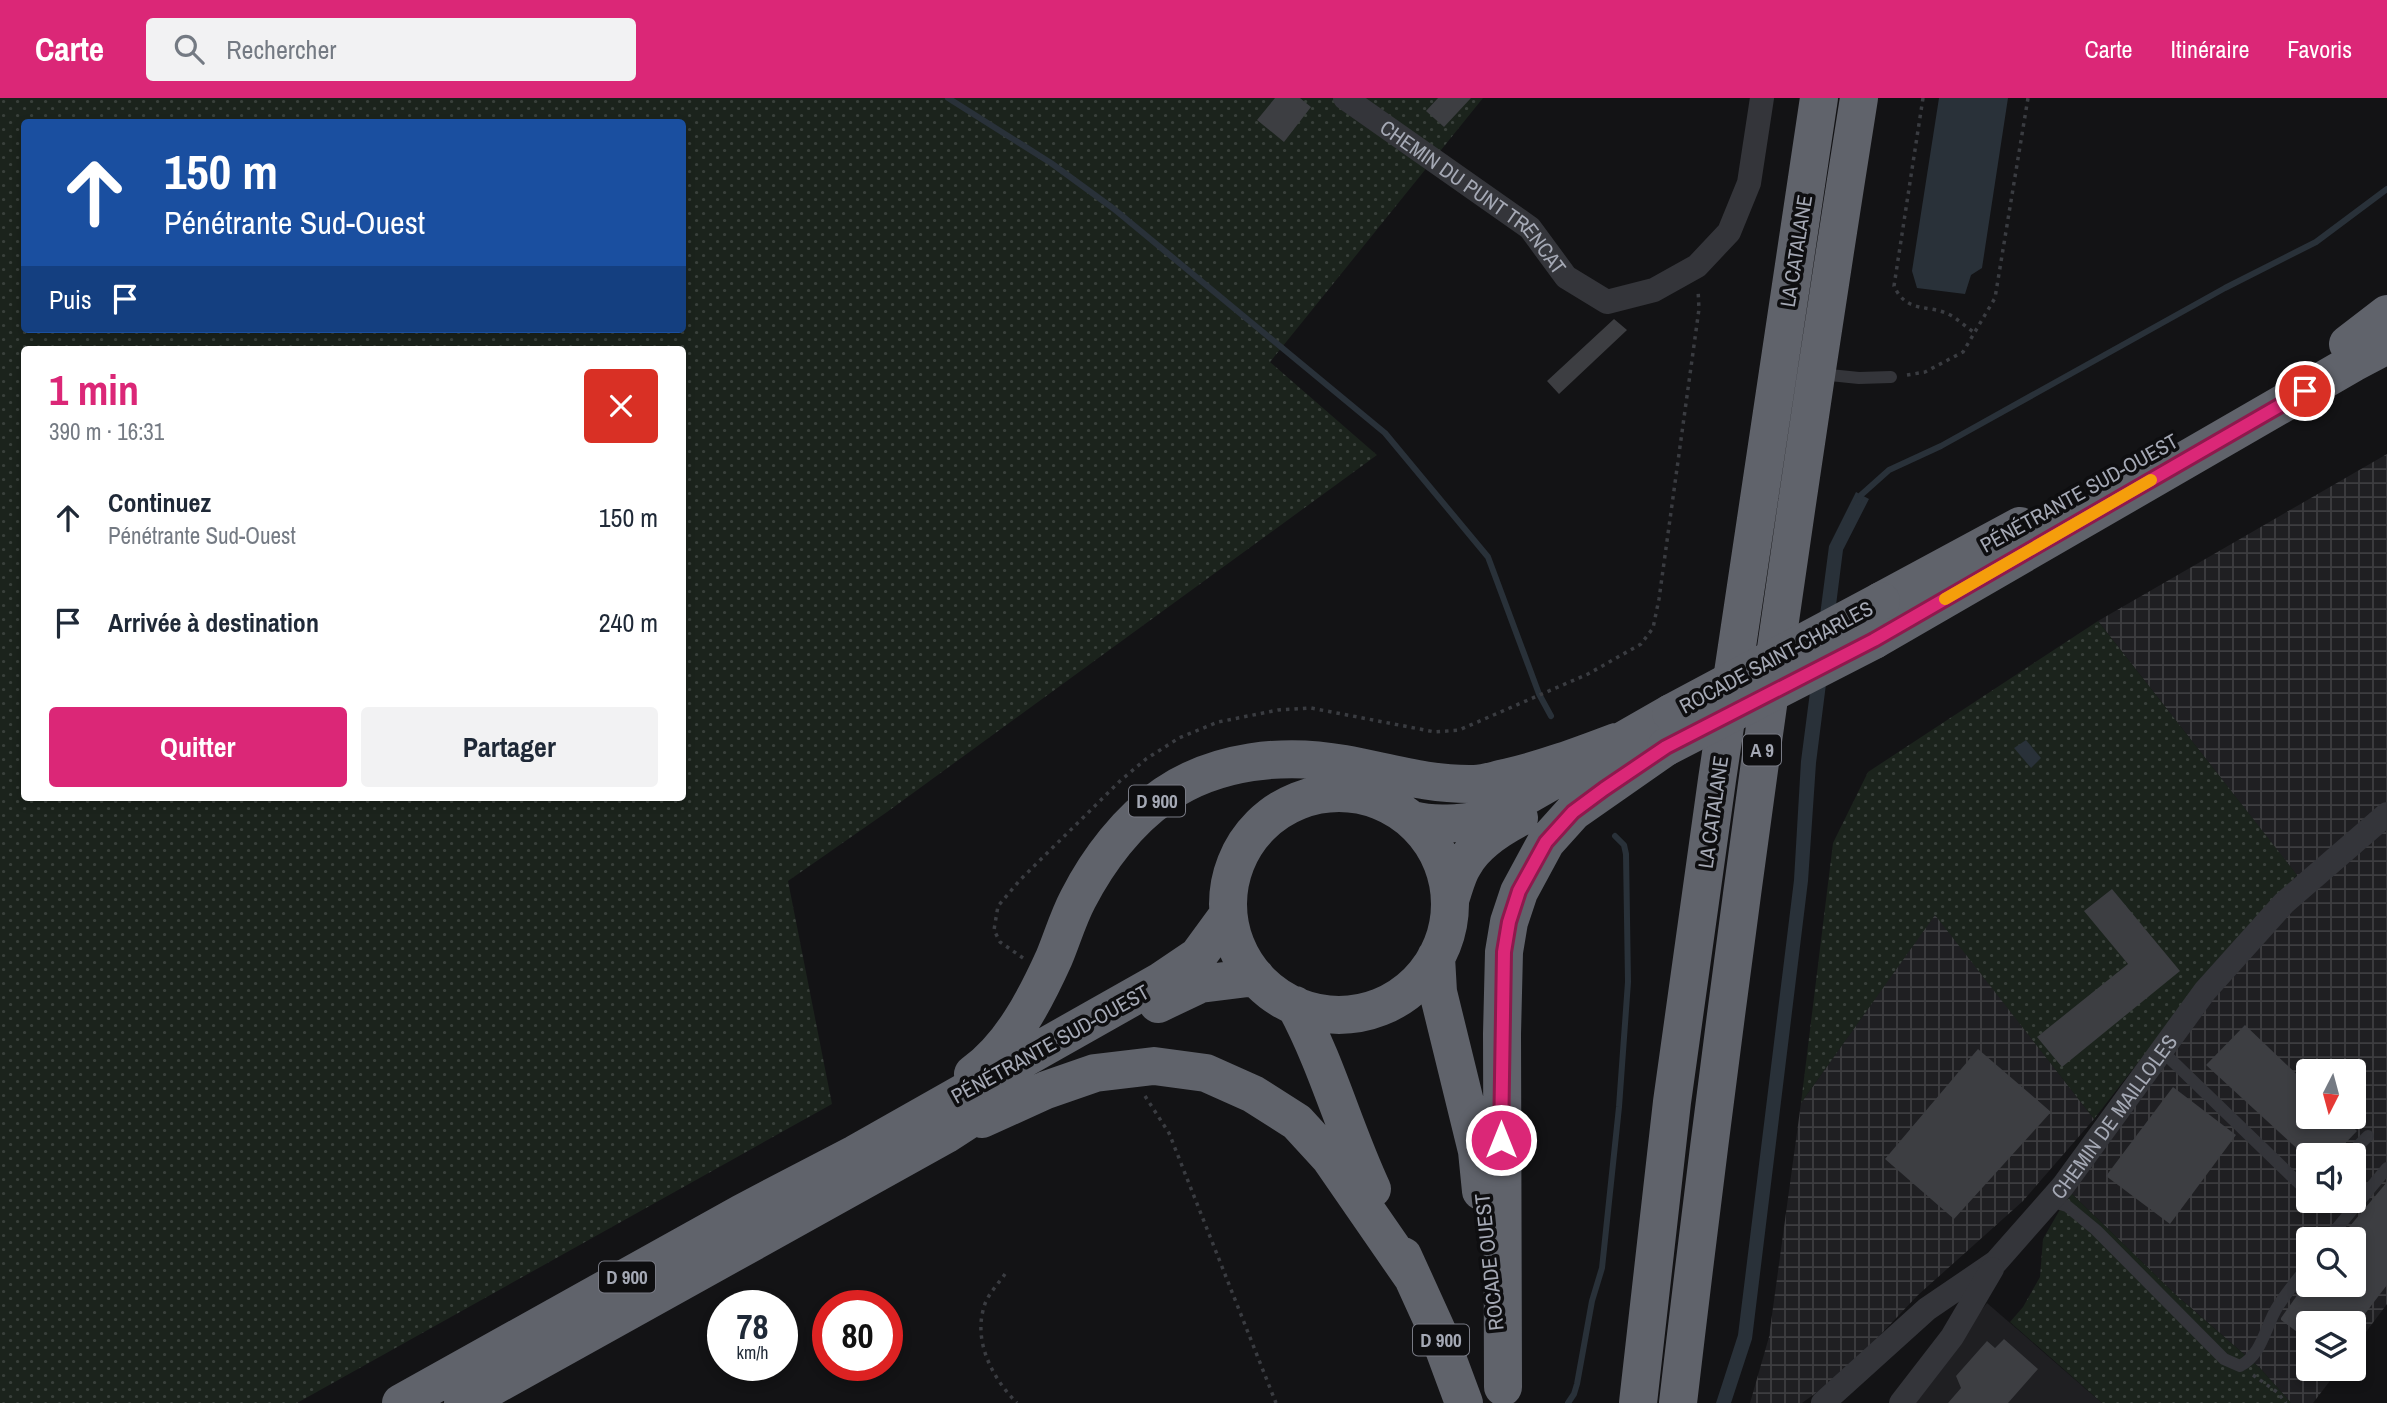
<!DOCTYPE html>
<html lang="fr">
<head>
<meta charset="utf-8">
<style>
  :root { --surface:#fff; --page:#f2f2f3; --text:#1f2937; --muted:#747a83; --accent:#db2777 }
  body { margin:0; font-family:"Archivo Narrow",sans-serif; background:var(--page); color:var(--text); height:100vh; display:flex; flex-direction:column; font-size:26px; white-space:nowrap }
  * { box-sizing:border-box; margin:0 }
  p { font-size:23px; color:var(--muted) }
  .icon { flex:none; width:38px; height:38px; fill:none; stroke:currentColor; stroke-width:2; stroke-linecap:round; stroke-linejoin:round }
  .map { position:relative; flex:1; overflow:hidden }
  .details { position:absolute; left:21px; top:248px; width:665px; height:455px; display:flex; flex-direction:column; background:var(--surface); border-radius:7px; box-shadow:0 4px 10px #0003 }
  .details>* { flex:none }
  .banner { position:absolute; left:21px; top:21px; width:665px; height:214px; border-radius:7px; box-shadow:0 4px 10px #0003; background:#1a4fa0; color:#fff; overflow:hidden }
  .needle { width:46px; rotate:186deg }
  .buttons { position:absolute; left:2296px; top:961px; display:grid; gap:14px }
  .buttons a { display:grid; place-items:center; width:70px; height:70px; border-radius:7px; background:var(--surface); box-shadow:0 4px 10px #0003; font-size:35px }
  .speed { position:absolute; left:707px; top:1192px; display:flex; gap:14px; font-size:35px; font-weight:700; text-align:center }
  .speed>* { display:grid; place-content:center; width:91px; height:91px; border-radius:50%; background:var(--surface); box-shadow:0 4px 10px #0003; line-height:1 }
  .speed small { font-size:18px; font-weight:400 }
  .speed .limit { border:10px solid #d22; background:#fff; color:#111 }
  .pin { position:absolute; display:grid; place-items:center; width:60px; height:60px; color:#fff; margin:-30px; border:4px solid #fff; border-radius:50%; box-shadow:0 2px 7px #0007 }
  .me { position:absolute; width:77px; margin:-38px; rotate:0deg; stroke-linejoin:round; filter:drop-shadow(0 0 5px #0008) }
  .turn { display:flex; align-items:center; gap:24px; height:147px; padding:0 28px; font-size:32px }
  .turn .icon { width:91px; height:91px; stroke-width:2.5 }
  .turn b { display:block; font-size:49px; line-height:60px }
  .then { display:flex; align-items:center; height:66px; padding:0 28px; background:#0003; gap:14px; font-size:26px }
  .round { display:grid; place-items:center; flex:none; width:74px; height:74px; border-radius:7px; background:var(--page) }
  .headline { display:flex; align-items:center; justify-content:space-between; height:119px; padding:0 28px }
  h1 { font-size:42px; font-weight:800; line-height:52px; color:var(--accent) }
  .cta { display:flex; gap:14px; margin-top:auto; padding:14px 28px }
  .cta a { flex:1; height:80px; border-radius:7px; background:var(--accent); color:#fff; font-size:28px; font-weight:800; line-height:80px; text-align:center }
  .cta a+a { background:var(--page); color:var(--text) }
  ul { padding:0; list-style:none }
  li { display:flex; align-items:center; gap:21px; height:105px; padding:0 28px }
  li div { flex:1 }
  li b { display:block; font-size:26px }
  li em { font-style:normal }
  header { display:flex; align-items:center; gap:42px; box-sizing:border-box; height:98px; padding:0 35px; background:var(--accent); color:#fff }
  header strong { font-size:33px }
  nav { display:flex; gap:38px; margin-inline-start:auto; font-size:24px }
  .search { width:490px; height:63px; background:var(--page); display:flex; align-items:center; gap:18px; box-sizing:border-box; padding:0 24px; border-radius:7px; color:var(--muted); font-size:26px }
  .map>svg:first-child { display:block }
</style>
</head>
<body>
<header>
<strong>Carte</strong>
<div class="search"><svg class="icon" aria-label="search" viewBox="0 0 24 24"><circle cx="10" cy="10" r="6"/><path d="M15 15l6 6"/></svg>Rechercher</div>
<nav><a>Carte</a><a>Itinéraire</a><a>Favoris</a></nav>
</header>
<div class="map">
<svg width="2387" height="1305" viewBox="0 0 2387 1305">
  <defs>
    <pattern id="industrial-grid" width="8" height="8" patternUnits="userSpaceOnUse" patternTransform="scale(1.75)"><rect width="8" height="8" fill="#1f1f22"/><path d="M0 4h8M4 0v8" fill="none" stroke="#3d3d40"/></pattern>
    <pattern id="grass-dots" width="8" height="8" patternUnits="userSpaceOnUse" patternTransform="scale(1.75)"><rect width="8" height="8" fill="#1b231c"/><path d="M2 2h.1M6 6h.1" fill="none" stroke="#39403b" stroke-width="1.8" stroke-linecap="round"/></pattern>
  </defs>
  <rect width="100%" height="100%" fill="#131315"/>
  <path fill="#1f1f22" d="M1987 1205 2102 1305H1915L1925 1284Z"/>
  <path fill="url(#industrial-grid)" fill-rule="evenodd" d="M2387 356V1206L2354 1250V1225H2308V1270L2339 1271 2313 1305H2291L2260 1270 2176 1197 2070 1094 2212 899 2310 794 2098 523ZM2308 973H2354V1018H2308ZM2308 1057H2354V1102H2308ZM2308 1141H2354V1186H2308Z
    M1935 816 2094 1021 2023 1103 1918 1197 1846 1273 1802 1305H1750L1769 1239 1801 1005Z"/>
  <path fill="url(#grass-dots)" fill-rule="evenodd" d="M0 0H1483L1270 264 1377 357 887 714 788 783 832 1006 297 1305H0ZM24 24H682V231H24ZM24 252H682V700H24Z
    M2098 523 2297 777 2192 895 2094 1021 1935 817 1801 1005 1833 745 1868 674Z
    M2070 1094 2176 1197 2260 1270 2291 1305H2102L2010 1224 2023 1209 2040 1179 2043 1141Z"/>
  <path fill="#293139" d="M1939 0H2008L1982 170 1971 177 1965 196 1917 190 1912 173Z
    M1856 394 1869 401 1843 452 1816 665 1808 783 1752 1241 1731 1305H1716L1738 1237 1794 782 1801 663 1829 448Z
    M2026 642 2041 660 2031 670 2014 650Z"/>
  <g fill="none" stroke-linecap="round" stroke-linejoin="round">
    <path stroke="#293139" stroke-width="6" d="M948 0 1051 65 1114 111 1385 335 1488 459 1539 596 1551 618
      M1858 404 1861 397 1889 372 1941 348 2225 190 2316 144 2387 91
      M1568 1305 1574 1296 1577 1286 1592 1203 1602 1170 1619 1009 1628 884 1626 756 1624 747 1615 738"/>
  </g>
  <path fill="#3d3e42" d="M1275 0H1300L1311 9 1284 44 1257 22Z
    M1438 0H1471L1444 29 1426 13Z
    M1614 221 1627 232 1559 296 1547 283Z
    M2112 791 2180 873 2062 969 2037 939 2128 866 2084 813Z
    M2245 927 2308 987V1018H2341L2357 1033 2334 1057H2304L2206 967Z
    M1978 951 2051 1014 1954 1121 1885 1061Z
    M2173 989 2236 1037 2170 1126 2106 1078Z
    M2387 1084V1187L2358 1225H2308V1242L2281 1222V1220L2305 1186H2354V1141H2339Z
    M2004 1241 2038 1271 2008 1305H1948L1961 1290 1956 1278 1987 1243 1995 1250Z"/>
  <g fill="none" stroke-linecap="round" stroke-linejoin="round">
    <path stroke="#3a3c41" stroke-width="3.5" stroke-dasharray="3.5 5" stroke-linecap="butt" d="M1923 0 1894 188C1907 217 1930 205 1952 218 1960 223 1967 230 1975 235
      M1907 277 1925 274 1963 254 1995 200 2028 0
      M1023 860 1000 844 994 832 998 808 1020 782 1120 683 1146 661 1179 640 1218 624 1278 612 1311 610 1435 634 1459 632 1588 576 1641 546 1653 530 1659 501 1699 211 1698 191
      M1145 998 1169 1035 1276 1305
      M1005 1176C999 1185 987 1197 984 1209 973 1244 993 1281 1017 1305
      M2253 1277 2277 1294 2286 1305"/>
    <path stroke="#34353a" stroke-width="12" d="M1820 276 1859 280 1891 279
      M2162 953 2308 1094
      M2349 1057 2368 1038
      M2050 1103 2067 1108 2096 1132 2224 1261 2240 1268C2263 1256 2265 1228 2278 1208 2287 1194 2298 1181 2308 1168
      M2328 1141 2387 1070"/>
    <g stroke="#34353a" stroke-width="24">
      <path id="s1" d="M1345 0 1530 130 1566 179 1607 204 1654 192 1697 168 1729 134 1749 85 1762 0"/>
      <path id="s2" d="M1823 1305 1927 1211 1996 1164 2063 1088 2205 893 2284 805 2387 716"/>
      <path d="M1901 1305 1952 1239 1992 1171"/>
    </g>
    <path stroke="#60636b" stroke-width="38" d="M2348 246 2387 216
      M1881 503 2020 428
      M1874 542 2353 265 2387 247
      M1228 806a111 111 0 1 1 222 0a111 111 0 1 1-222 0Z
      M1412 722C1435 728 1461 725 1484 722L1671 615
      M1450 802C1454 791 1457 776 1464 766 1476 745 1498 731 1519 720
      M1436 859 1438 894 1477 1053 1481 1093
      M1158 906 1200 886 1256 879
      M1295 907C1327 966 1344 1031 1372 1091
      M973 976C1011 949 1035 902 1054 860 1062 841 1068 820 1078 801 1098 762 1128 722 1165 697 1216 662 1284 655 1344 666 1388 674 1428 687 1474 686 1484 686 1495 682 1505 680 1544 671 1579 658 1616 644
      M982 1021 1046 992 1095 975 1154 968 1206 975 1253 996 1297 1024 1330 1060 1413 1180
      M1403 1158 1438 1235 1464 1305
      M1503 1289 1502 936 1504 854 1509 824 1519 794 1546 744 1573 714 1666 649
      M401 1305 742 1115 855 1056 1161 883 1198 858 1228 817
      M463 1305 945 1037 1002 1000
      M1638 1305 1672 1004 1717 682 1819 0
      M1678 1305C1729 869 1790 434 1859 0"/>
    <path stroke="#60636b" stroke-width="38" d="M1671 615 1881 503
      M1666 649 1874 542"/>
  </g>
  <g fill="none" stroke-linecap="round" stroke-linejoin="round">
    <g stroke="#8e194d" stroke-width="18">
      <path id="route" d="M1501 1042 1504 854 1509 824 1519 793 1546 744 1573 714 1604 691 1666 649 1874 542 2305 293"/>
    </g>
    <use href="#route" stroke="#db2777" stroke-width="12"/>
    <path stroke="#f59e0b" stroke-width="12" d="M1945 501 2151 382"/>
  </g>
  <g text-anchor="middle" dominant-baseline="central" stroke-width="7" stroke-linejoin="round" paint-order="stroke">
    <g fill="#0e0e10" stroke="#787a84" stroke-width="2">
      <rect x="1743" y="636.5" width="38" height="31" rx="5"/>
      <rect x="1129" y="687.5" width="56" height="31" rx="5"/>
      <rect x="599" y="1163.5" width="56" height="31" rx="5"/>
      <rect x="1413" y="1226.5" width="56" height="31" rx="5"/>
    </g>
    <g font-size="19" font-weight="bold" fill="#a5a9b5">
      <text x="1762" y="652">A 9</text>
      <text x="1157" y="703">D 900</text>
      <text x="627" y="1179">D 900</text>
      <text x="1441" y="1242">D 900</text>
    </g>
    <g font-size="21" fill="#a5a9b5" stroke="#0e0e10">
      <text stroke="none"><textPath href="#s1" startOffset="163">CHEMIN DU PUNT TRENCAT</textPath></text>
      <text transform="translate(1796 153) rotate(-81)">LA CATALANE</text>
      <text transform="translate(2079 395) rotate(-29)">PÉNÉTRANTE SUD-OUEST</text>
      <text transform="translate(1776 559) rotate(-28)">ROCADE SAINT-CHARLES</text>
      <text transform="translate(1713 714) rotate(-82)">LA CATALANE</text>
      <text transform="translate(1050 946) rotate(-29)">PÉNÉTRANTE SUD-OUEST</text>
      <text stroke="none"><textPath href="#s2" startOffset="411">CHEMIN DE MAILLOLES</textPath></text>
      <text transform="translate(1489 1164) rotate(-96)">ROCADE OUEST</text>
    </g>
  </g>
</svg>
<div class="buttons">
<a><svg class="needle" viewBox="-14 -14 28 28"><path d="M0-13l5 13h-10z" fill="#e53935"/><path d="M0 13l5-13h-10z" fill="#747a83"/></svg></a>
<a><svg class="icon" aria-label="sound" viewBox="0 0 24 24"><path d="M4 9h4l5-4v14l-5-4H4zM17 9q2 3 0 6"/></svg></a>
<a><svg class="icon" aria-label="search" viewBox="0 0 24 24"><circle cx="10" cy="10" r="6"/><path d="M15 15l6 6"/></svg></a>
<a><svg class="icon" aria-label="layers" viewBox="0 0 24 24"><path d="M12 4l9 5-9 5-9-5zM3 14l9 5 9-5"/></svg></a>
</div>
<div class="speed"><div>78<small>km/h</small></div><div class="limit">80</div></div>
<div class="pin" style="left:2305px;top:293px;background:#d93025"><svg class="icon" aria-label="arrive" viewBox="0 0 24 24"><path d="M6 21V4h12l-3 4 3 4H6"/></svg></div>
<svg class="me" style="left:1501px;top:1042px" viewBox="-20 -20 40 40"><circle r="17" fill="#db2777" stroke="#fff" stroke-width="3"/><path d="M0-11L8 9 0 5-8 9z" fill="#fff"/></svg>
<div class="banner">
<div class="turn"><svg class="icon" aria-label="ahead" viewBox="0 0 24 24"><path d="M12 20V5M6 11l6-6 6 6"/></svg><div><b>150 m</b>Pénétrante Sud-Ouest</div></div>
<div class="then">Puis<svg class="icon" aria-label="arrive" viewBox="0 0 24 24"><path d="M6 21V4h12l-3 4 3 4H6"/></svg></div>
</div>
<section class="details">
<div class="headline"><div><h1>1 min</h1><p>390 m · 16:31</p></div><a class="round" style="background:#d93025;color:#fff"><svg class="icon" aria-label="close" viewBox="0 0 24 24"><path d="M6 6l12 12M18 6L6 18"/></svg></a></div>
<ul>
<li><svg class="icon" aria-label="ahead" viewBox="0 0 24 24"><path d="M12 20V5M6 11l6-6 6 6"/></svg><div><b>Continuez</b><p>Pénétrante Sud-Ouest</p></div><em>150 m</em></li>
<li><svg class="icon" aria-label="arrive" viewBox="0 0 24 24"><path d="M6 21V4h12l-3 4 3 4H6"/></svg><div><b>Arrivée à destination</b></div><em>240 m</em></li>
</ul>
<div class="cta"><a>Quitter</a><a>Partager</a></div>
</section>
</div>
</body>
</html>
